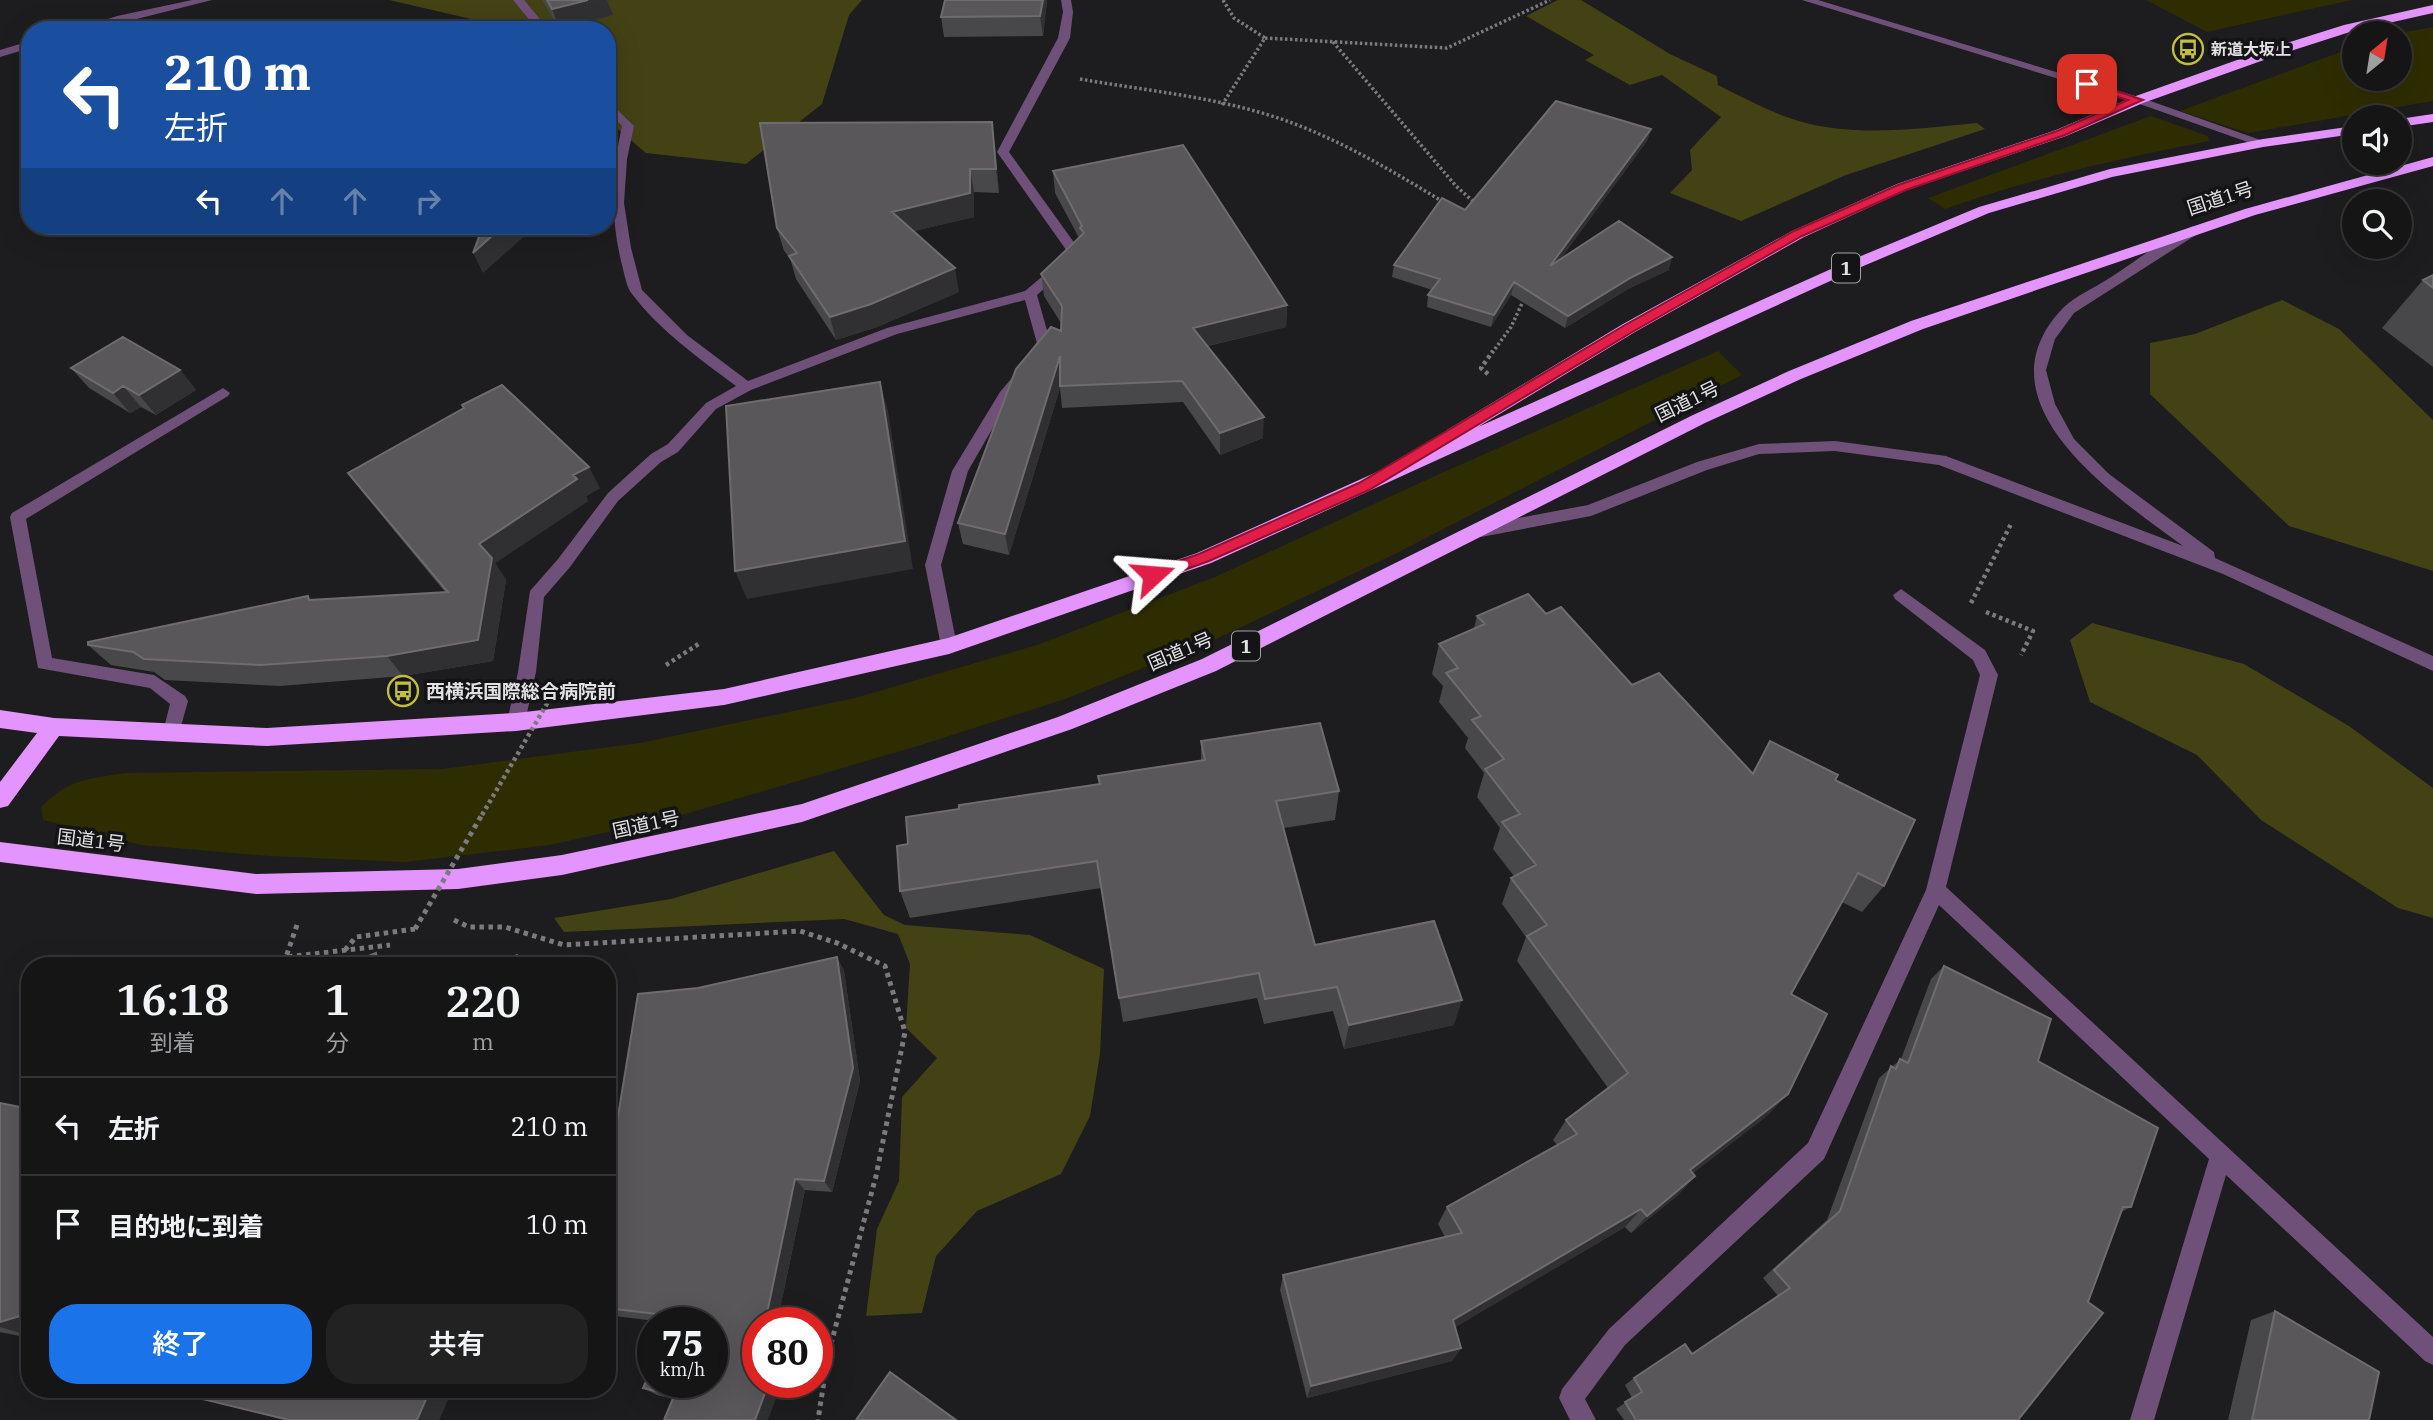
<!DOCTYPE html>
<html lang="ja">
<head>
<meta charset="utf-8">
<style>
  :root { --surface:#161516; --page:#232223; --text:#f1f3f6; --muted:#9e9fa1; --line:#353435; --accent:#1a73e8 }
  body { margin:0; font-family:"IBM Plex Serif","Noto Sans JP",serif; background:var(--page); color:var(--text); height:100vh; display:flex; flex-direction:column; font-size:26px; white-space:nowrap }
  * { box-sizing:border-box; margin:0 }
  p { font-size:23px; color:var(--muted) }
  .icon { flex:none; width:38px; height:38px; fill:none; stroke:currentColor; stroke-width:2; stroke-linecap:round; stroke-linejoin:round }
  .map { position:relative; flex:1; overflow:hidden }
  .sheet { position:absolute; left:21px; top:957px; width:595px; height:441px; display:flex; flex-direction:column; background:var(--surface); border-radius:28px; box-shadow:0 7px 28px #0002,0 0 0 2px var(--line) }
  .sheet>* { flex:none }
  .top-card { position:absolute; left:21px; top:21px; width:595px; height:214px; border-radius:28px; box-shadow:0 7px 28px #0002,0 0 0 2px var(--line); background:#1a4fa0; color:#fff; overflow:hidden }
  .needle { width:46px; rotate:30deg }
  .fabs { position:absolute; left:2342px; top:21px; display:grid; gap:14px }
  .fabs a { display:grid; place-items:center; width:70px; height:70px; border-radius:50%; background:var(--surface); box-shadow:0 7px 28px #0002,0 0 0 2px var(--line); font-size:35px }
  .speed { position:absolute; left:637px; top:1307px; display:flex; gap:14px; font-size:35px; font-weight:700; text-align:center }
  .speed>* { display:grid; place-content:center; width:91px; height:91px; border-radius:50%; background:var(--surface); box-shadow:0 7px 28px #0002,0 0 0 2px var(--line); line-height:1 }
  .speed small { font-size:18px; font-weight:400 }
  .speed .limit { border:10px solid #d22; background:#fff; color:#111 }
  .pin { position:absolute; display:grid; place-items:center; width:60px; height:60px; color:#fff; margin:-30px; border-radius:14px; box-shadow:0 4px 10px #0006 }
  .me { position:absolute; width:77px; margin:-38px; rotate:71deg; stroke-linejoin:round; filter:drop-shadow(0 0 5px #0008) }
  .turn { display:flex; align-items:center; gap:24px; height:147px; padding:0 28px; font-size:32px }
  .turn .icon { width:91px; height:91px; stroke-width:2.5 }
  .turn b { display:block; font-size:49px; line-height:60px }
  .lanes { display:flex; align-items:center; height:66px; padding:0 28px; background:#0003; justify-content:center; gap:35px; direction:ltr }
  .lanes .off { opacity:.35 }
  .eta { display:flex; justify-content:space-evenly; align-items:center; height:119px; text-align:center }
  .eta b { font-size:42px; font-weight:600; line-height:49px }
  .action { display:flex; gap:14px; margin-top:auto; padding:14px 28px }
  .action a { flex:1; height:80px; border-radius:28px; background:var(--accent); color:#fff; font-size:28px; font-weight:600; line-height:80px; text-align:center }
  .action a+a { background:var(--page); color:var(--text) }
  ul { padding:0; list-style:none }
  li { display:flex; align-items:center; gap:21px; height:98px; padding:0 28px; border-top:2px solid var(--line) }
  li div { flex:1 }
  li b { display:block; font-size:26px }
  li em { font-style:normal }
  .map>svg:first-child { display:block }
</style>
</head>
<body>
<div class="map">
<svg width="2433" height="1420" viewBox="0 0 2433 1420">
  <rect width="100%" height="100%" fill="#1d1c1e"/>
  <path fill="#2e2d01" d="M2146 0H2352L2207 32Z
    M2433 27V101L2248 133 2180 111 2354 47V79H2399V33Z
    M2151 116 2208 136 2209 141C2119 159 2031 178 1945 209L1928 198Z
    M1718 351 1742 375 1395 554 1216 639 1065 699 921 745 675 817 550 845 405 862 269 856 141 845 43 820 41 807C69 779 87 779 125 773L442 769 640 743 855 698 1037 645 1215 577 1437 475Z"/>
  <path fill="#424215" d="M389 0H862L849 15 822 104 746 164 646 153 607 120V30H519Z
    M1558 0H1581L1670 54 1717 76 1718 85C1746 99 1775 115 1806 123 1861 137 1921 128 1977 123L1985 129 1846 175 1741 221 1670 193 1692 170 1690 150 1721 117 1662 75 1630 85 1585 60 1594 55 1526 16Z
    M2282 300 2339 329 2433 420V571L2289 526 2150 394V343L2195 334Z
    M2092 623 2244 664 2349 726 2433 788V918L2398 908 2261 820 2197 755 2090 702 2070 640Z
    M834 851 884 915 905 925 1030 935 1104 969 1100 1054 1090 1116 1061 1174 977 1211 936 1256 922 1313 866 1316 877 1229 899 1181 902 1097 937 1058 906 1028 910 964 898 934 844 919 564 932 554 918 671 899Z"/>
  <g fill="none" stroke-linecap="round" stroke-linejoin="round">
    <path stroke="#7b7a7c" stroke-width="3.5" stroke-dasharray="2.5 2.5" stroke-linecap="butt" d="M1265 38 1447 48 1550 0
      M1333 42 1456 186 1476 204
      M1080 79C1148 91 1218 97 1284 120 1341 140 1394 172 1445 203
      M1222 105 1265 38 1234 18 1223 0
      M1492 353 1511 327 1525 297"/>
    <path stroke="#7b7a7c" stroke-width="4.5" stroke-dasharray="3.5 3.5" stroke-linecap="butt" d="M1488 374 1481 368 1493 351
      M1971 603 2011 524
      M1986 612 2033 631 2021 655
      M666 665 700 643"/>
    <path stroke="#7b7a7c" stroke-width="5" stroke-dasharray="4.5 4.5" stroke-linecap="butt" d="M454 920 469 927H505L564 945 800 931 837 943 885 966 905 1032 876 1176 828 1355 818 1420
      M297 925 286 957 390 945
      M345 950 356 937 415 929"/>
    <path fill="#6e5079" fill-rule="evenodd" d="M192 0H212L93 30H75L117 16Z
      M513 0H524L549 30H538Z
      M1061 0H1071L1073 12 1070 38 1009 152 1083 255 1037 295 1052 348 1010 398 968 471 941 565 957 646 955 651H943L941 646 925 565 952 471 1000 392 1038 347 1025 300 897 334 751 390 716 409 678 452 661 462 618 501 570 567 544 597 536 672 525 722 522 727 516 729 510 727 507 722 518 672 530 591 558 559 608 493 651 454 668 444 706 403 736 386C700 359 660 331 632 294 627 288 625 277 623 269 610 220 611 175 622 126L607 110V100L634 126 627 159 624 203 631 248 642 290 687 335 748 381 887 328 1025 291 1069 254 997 152 1058 38 1063 12Z
      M1802 0H1818L2142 98 2269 143 2259 146 2134 102Z
      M30 41V48L0 57V50Z
      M2194 226 2199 227V233L2074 313 2055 339 2046 370 2055 404 2074 439 2109 474 2214 552 2215 558 2433 656V671L2223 574 1939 465 1835 451 1759 454 1707 470 1591 516 1481 537 1473 531 1481 525 1588 505 1697 462 1759 444 1835 441 1946 456 2183 546C2115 496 1973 402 2063 308 2075 296 2094 288 2108 279 2129 266 2173 232 2194 226Z
      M223 388 230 393 228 396 26 519 52 658 154 675 185 696 188 701 178 737 172 739 166 737 163 732 170 704 150 688 38 668 10 517 12 513Z
      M1901 589 1985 650 1998 675 1946 887 2433 1337V1365L2425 1361 2226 1175 2154 1420H2130L2209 1159 1939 905 1824 1159 1625 1345 1585 1399 1596 1420H1570L1559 1398 1562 1389 1609 1329 1808 1143 1926 890 1980 675 1973 660 1895 599 1893 595Z"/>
    <path fill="#e394ff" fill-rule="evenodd" d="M2433 5V13L2353 31 2278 55 2143 103 2066 136 1907 190 1804 237 1635 332 1478 427 1849 261 1979 207 2110 169 2263 139 2354 126V134L2263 147 2112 177 1989 213 1861 267 1211 563 949 654 724 705 516 731 267 746 59 736 8 806 0 808V782L37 733 0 728V710L54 718 267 728 516 713 724 689 948 638 1197 553 1450 439 1444 434 1447 430 1623 324 1792 231 1897 184 2056 130 2133 97 2268 49 2344 25Z
      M2433 114V122L2399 127V119Z
      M2433 157V166L2255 215 1923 329 1801 379 1705 423 1216 671 1072 729 802 822 562 875 458 889 256 894 0 862V842L256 874 458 869 562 855 802 804 1058 717 1202 659 1693 415 1789 371 1911 321 2245 209Z"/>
    <path stroke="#7b7a7c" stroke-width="4.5" stroke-dasharray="3.5 3.5" stroke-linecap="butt" d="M482 815 559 683"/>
    <path stroke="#7b7a7c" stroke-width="5" stroke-dasharray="4.5 4.5" stroke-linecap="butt" d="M415 929 483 813"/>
  </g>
  <path fill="#484749" d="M542 0H607L613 15 560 29Z
    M945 0H1047L1043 36 944 37 941 17Z
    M1651 129 1647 141 1561 258 1669 270 1628 289 1565 328 1511 295 1491 327 1427 307 1428 295 1432 290 1392 277 1394 265 1465 210Z
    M995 145 999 193 974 192V217L914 231 959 292 877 327 836 340 796 279 790 258 784 251 777 228Z
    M1053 171 1287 305 1286 327 1208 346 1263 438 1220 455 1183 402 1062 408 1060 388 1009 555 963 544 958 523 1061 331V323L1044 296 1041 274 1079 238 1055 193Z
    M2433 275V367L2382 328 2423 280Z
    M71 368 180 370 196 390 156 415 141 407 130 413 89 388Z
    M462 405 600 488 586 496 588 501 495 563 506 580 493 661 403 676 280 686 165 680 154 672 111 665 88 645 312 600 445 592 364 494 348 473 464 409Z
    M1546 614 1632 685 1752 773 1770 741 1835 780 1884 886 1862 912 1842 902 1791 994 1768 1115 1693 1173 1695 1176 1678 1195 1631 1233 1625 1227 1455 1327 1461 1348 1452 1361 1307 1398 1280 1290 1283 1275 1445 1237 1438 1224 1447 1207 1557 1145 1553 1140 1566 1120 1608 1088 1517 961 1526 937 1502 904 1511 878 1514 876 1493 849 1500 828 1477 797 1484 773 1465 748 1468 738 1439 702 1443 686 1432 674 1439 644 1474 628 1477 616Z
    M1201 741 1339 791 1335 820 1284 828 1315 945 1454 1025 1344 1049 1333 1011 1264 1024 1257 998 1123 1022 1101 888 910 918 900 891 908 844 959 809 1099 784 1201 761Z
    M837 957 844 971 860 1081 832 1192 805 1190 777 1323H758L673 1399 657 1395 643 1388 671 1323 607 1315V1183L698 988Z
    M1944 966 2038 1061 2131 1207 2121 1212 2018 1420H1624L1616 1409 1632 1398 1625 1385 1634 1378 1692 1354 1778 1296 1763 1278 1827 1220 1879 1078 1901 1059 1931 979Z
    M0 1103 30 1109V1338L0 1332Z
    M2275 1311 2369 1420H2228L2251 1320Z
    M163 1390H452L439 1420H286Z"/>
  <path fill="#302f31" d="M588 0H607L613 15 560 29 552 9Z
    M1043 0H1047L1043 36 1040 16Z
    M992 122 995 145 999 193 996 169Z
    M1651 129 1647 141 1547 278 1550 266Z
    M970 169 974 192V217L897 235 892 212Z
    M503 226H536L483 273 473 253Z
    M1672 257 1669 270 1628 289 1565 328 1568 316 1632 277Z
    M955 268 959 292 877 327 836 340 830 317Z
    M1514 282 1511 295 1491 327 1494 315Z
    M1287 305 1286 327 1194 349 1193 328Z
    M1060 356V388L1009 555 1005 534Z
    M180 370 196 390 156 415 139 395Z
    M880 382 888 411 913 569 747 599 735 571Z
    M123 386 141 407 130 413 113 393Z
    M1264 417 1263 438 1220 455V433Z
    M589 467 600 488 586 496 588 501 495 563 506 580 493 661 403 676 387 656 492 562 479 544 573 475Z
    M376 953 391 966H378Z
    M517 955 528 966H520Z
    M837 957 844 971 860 1081 832 1192 824 1181Z
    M1462 1000 1454 1025 1344 1049 1349 1025Z
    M1788 1094 1768 1115 1673 1189 1690 1170Z
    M1695 1176 1678 1195 1631 1233 1647 1216Z
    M795 1179 805 1190 777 1323H765Z
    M1641 1209 1625 1227 1444 1334 1453 1320Z
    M30 1313V1336L0 1327V1322Z
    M1461 1348 1452 1361 1307 1398 1311 1386Z
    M769 1382H782L768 1420H755Z
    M430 1390H452L439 1420H417Z"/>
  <path fill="#59575a" stroke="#6e6c6f" stroke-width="2" d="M547 0H588L552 9Z
    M945 0H1043L1040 16 941 17Z
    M1556 101 1651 129 1550 266 1619 221 1672 257 1632 277 1568 316 1514 282 1494 315 1428 295 1440 279 1394 265 1442 198 1465 210Z
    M992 122 996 169H970V193L892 212 955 268 871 304 830 317 789 256 797 253 777 228 760 123Z
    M1183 145 1287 305 1193 328 1264 417 1220 433 1182 381 1060 386V356L1005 534 958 523 1016 369 1051 327 1061 331 1062 306 1041 274 1084 233 1080 228 1082 226 1053 171Z
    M483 226H503L473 253Z
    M2433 275V288L2423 280Z
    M123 337 180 370 139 395 123 386 113 393 71 368Z
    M880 382 905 541 735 571 726 406Z
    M502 385 589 467 573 475 577 479 479 544 492 558 478 640 387 656 261 665 144 659 133 652 88 645V642L308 596 309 600 448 592 348 473 464 408 462 405Z
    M1528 594 1546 614 1561 607 1632 685 1659 673 1753 774 1770 741 1838 775 1835 780 1915 820 1884 886 1858 873 1791 994 1827 1014 1788 1094 1690 1170 1695 1176 1647 1216 1641 1209 1453 1320 1461 1348 1311 1386 1283 1275 1462 1233 1447 1207 1577 1134 1566 1120 1628 1073 1527 936 1547 925 1511 878 1536 865 1502 822 1520 814 1485 769 1504 759 1472 720 1481 716 1446 673 1458 668 1439 644 1485 624 1477 616Z
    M1320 723 1339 791 1276 801 1315 945 1434 921 1462 1000 1349 1025 1337 987 1265 999 1259 973 1119 998 1097 861 900 891 897 846 908 844 906 817 959 809V805L1100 784 1098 776 1205 760 1201 741Z
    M376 953 378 966H343Z
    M517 955 520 966H490Z
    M837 957 853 1068 824 1181 795 1179 765 1323H758V1382H769L755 1420H664L674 1396 643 1388 653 1366V1382H712V1323H671L674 1316 607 1308V1183L638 994 698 988Z
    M1944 966 2051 1019 2038 1061 2158 1128 2131 1207H2123L2088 1302 2103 1313 2018 1420H1636L1625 1402 1642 1392 1634 1378 1685 1344 1692 1354 1790 1288 1774 1270 1840 1211 1891 1066 1896 1069 1900 1059 1908 1063Z
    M0 1103 30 1109V1313L0 1322Z
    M2275 1311 2379 1372 2369 1420H2252Z
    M890 1372 956 1420H856Z
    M166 1390H430L417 1420H289Z"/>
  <path fill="#e11d48" stroke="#92132f" stroke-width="2" d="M2087 81 2143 100 2065 135 1906 190 1802 236 1634 331 1369 490 1209 561 1153 581 1146 575 1148 571 1199 554 1359 483 1625 325 1794 231 1898 185 2057 131 2128 100 2084 87V82Z"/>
  <defs>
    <g id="bus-ring" transform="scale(1.575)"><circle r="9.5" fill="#141315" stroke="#c0be41" stroke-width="1.5"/><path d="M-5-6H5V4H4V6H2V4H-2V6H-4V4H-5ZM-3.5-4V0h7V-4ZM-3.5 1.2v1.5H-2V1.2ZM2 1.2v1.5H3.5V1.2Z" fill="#c0be41"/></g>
  </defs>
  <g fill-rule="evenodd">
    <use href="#bus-ring" x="2188" y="49"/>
    <use href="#bus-ring" x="403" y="691"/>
  </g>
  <g text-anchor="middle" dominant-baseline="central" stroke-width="7" stroke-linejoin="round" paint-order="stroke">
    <g font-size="16" font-weight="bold" fill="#e1e0e2" stroke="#141315" text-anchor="start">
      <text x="2211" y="49">新道大坂上</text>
    </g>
    <g fill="#141315" stroke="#a4a2a4" stroke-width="2">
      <rect x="1832" y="253.5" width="28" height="29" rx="5"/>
      <rect x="1232" y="631.5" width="28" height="29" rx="5"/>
    </g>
    <g font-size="18" font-weight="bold" fill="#e1e0e2">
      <text x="1846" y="268">1</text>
      <text x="1246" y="646">1</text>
    </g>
    <g font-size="19" fill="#e1e0e2" stroke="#141315">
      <text transform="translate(2220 198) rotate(-18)">国道1号</text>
      <text transform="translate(1687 401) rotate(-26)">国道1号</text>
      <text transform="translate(1180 651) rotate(-23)">国道1号</text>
      <text transform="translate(646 824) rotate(-12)">国道1号</text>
      <text transform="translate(91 840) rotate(7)">国道1号</text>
    </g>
    <g font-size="19" font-weight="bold" fill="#e1e0e2" stroke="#141315" text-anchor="start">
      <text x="426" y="691">西横浜国際総合病院前</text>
    </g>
  </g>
</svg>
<div class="fabs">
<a><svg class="needle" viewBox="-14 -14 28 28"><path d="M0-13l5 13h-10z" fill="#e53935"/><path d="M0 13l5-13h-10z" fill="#9e9fa1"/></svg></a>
<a><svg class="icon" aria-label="sound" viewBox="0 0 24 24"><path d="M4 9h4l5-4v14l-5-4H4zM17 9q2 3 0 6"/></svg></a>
<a><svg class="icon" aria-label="search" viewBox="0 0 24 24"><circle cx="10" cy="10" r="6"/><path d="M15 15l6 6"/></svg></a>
</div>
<div class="speed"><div>75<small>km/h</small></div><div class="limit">80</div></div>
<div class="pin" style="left:2087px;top:84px;background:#d93025"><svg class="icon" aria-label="arrive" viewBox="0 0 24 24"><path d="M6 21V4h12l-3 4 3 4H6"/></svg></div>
<svg class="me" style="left:1153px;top:575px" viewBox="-20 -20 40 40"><path d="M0-17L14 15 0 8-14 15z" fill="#e11d48" stroke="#fff" stroke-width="4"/></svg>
<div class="top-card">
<div class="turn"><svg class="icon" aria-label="left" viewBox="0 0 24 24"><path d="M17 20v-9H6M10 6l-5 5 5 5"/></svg><div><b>210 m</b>左折</div></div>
<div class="lanes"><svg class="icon" aria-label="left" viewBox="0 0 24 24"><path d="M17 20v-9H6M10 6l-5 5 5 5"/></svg><svg class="icon off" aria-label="ahead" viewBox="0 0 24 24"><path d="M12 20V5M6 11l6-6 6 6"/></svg><svg class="icon off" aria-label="ahead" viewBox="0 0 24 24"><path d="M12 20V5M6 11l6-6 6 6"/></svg><svg class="icon off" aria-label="right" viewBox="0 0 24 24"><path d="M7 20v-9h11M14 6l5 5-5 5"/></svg></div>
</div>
<section class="sheet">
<div class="eta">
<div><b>16:18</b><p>到着</p></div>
<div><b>1</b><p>分</p></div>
<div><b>220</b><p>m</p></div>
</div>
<ul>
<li><svg class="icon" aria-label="left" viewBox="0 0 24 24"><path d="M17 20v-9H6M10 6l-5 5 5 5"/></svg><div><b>左折</b></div><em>210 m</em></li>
<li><svg class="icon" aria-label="arrive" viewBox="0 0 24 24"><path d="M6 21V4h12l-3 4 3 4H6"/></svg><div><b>目的地に到着</b></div><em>10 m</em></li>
</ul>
<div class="action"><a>終了</a><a>共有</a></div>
</section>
</div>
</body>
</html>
